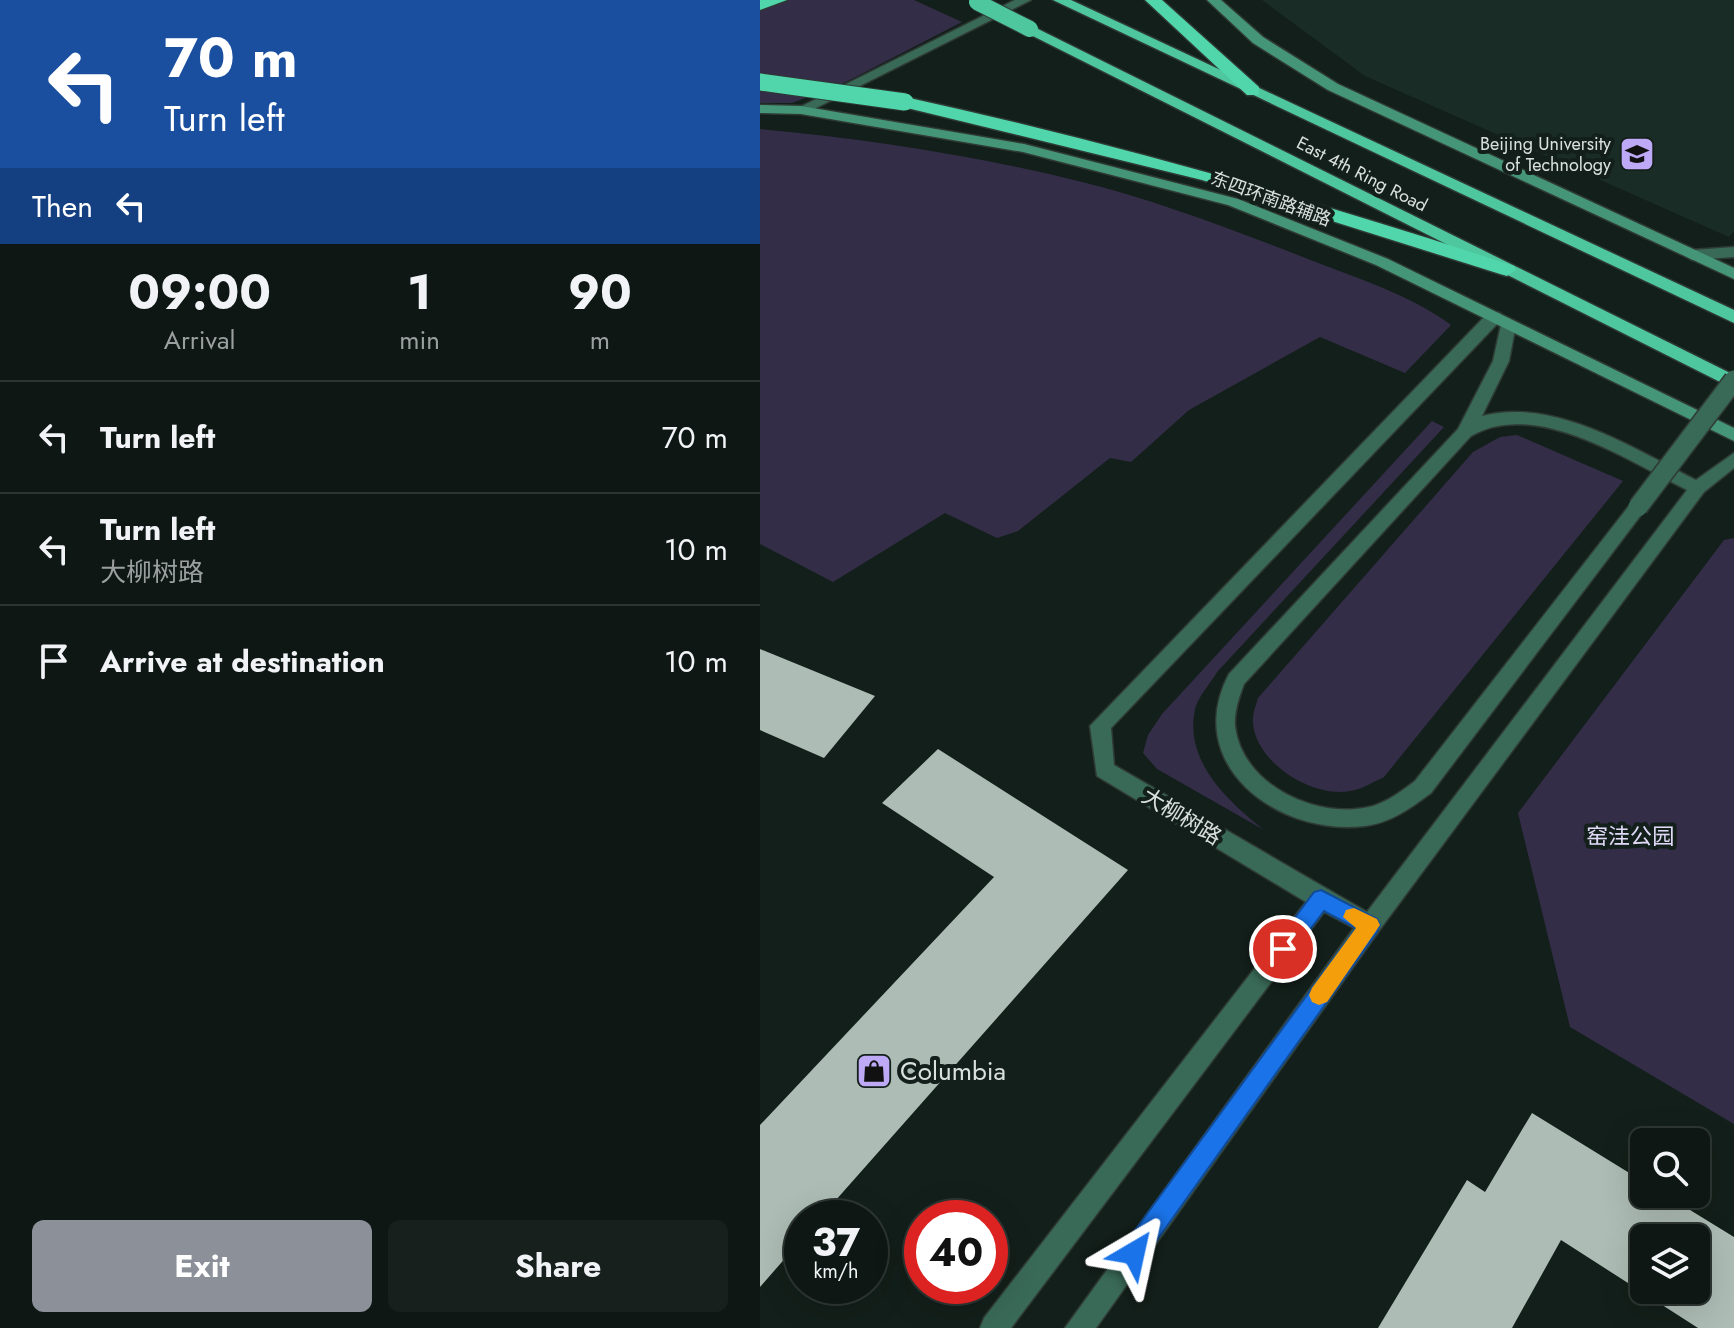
<!DOCTYPE html>
<html lang="en">
<head>
<meta charset="utf-8">
<style>
  :root { --surface:#0e1714; --page:#17201d; --text:#f1f3f6; --muted:#9b9fa0; --line:#2e3634; --accent:#8c9099 }
  body { margin:0; font-family:Jost,"Noto Sans SC",sans-serif; background:var(--page); color:var(--text); height:100vh; display:flex; flex-direction:column; font-size:30px; white-space:nowrap }
  * { box-sizing:border-box; margin:0 }
  p { font-size:26px; color:var(--muted) }
  .icon { flex:none; width:44px; height:44px; fill:none; stroke:currentColor; stroke-width:2; stroke-linecap:round; stroke-linejoin:round }
  .map { position:relative; flex:1; overflow:hidden }
  .side { display:flex; flex-direction:column; background:var(--surface); width:760px }
  .side>* { flex:none }
  .hud { background:#1a4fa0; color:#fff; overflow:hidden }
  .controls { position:absolute; left:870px; top:1128px; display:grid; gap:16px }
  .controls a { display:grid; place-items:center; width:80px; height:80px; border-radius:12px; background:var(--surface); box-shadow:0 8px 32px #0002,0 0 0 2px var(--line); font-size:40px }
  .speed { position:absolute; left:24px; top:1200px; display:flex; gap:16px; font-size:40px; font-weight:700; text-align:center }
  .speed>* { display:grid; place-content:center; width:104px; height:104px; border-radius:50%; background:var(--surface); box-shadow:0 8px 32px #0002,0 0 0 2px var(--line); line-height:1 }
  .speed small { font-size:20px; font-weight:400 }
  .speed .limit { border:12px solid #d22; background:#fff; color:#111 }
  .pin { position:absolute; display:grid; place-items:center; width:68px; height:68px; color:#fff; margin:-34px; border:4px solid #fff; border-radius:50%; box-shadow:0 2px 8px #0007 }
  .me { position:absolute; width:88px; margin:-44px; rotate:36deg; stroke-linejoin:round; filter:drop-shadow(0 0 6px #0008) }
  .turn { display:flex; align-items:center; gap:28px; height:168px; padding:0 32px; font-size:36px }
  .turn .icon { width:104px; height:104px; stroke-width:2.5 }
  .turn b { display:block; font-size:56px; line-height:68px }
  .then { display:flex; align-items:center; height:76px; padding:0 32px; background:#0003; gap:16px; font-size:30px }
  .eta { display:flex; justify-content:space-evenly; align-items:center; height:136px; text-align:center }
  .eta b { font-size:48px; font-weight:700; line-height:56px }
  .cta { display:flex; gap:16px; margin-top:auto; padding:16px 32px }
  .cta a { flex:1; height:92px; border-radius:12px; background:var(--accent); color:#fff; font-size:32px; font-weight:700; line-height:92px; text-align:center }
  .cta a+a { background:var(--page); color:var(--text) }
  ul { padding:0; list-style:none }
  li { display:flex; align-items:center; gap:24px; height:112px; padding:0 32px; border-top:2px solid var(--line) }
  li div { flex:1 }
  li b { display:block; font-size:30px }
  li em { font-style:normal }
  main { display:flex; flex:1; min-height:0 }
  .map>svg:first-child { display:block }
</style>
</head>
<body>
<main>
<section class="side">
<div class="hud">
<div class="turn"><svg class="icon" aria-label="left" viewBox="0 0 24 24"><path d="M17 20v-9H6M10 6l-5 5 5 5"/></svg><div><b>70 m</b>Turn left</div></div>
<div class="then">Then<svg class="icon" aria-label="left" viewBox="0 0 24 24"><path d="M17 20v-9H6M10 6l-5 5 5 5"/></svg></div>
</div>
<div class="eta">
<div><b>09:00</b><p>Arrival</p></div>
<div><b>1</b><p>min</p></div>
<div><b>90</b><p>m</p></div>
</div>
<ul>
<li><svg class="icon" aria-label="left" viewBox="0 0 24 24"><path d="M17 20v-9H6M10 6l-5 5 5 5"/></svg><div><b>Turn left</b></div><em>70 m</em></li>
<li><svg class="icon" aria-label="left" viewBox="0 0 24 24"><path d="M17 20v-9H6M10 6l-5 5 5 5"/></svg><div><b>Turn left</b><p>大柳树路</p></div><em>10 m</em></li>
<li><svg class="icon" aria-label="arrive" viewBox="0 0 24 24"><path d="M6 21V4h12l-3 4 3 4H6"/></svg><div><b>Arrive at destination</b></div><em>10 m</em></li>
</ul>
<div class="cta"><a>Exit</a><a>Share</a></div>
</section>
<div class="map">
<svg width="974" height="1328" viewBox="0 0 974 1328">
  <rect width="100%" height="100%" fill="#131f1a"/>
  <path fill="#192c25" d="M502 0H974V231L969 237 605 76Z"/>
  <path fill="#342d47" d="M0 0H154L202 22 84 83 32 103H0Z
    M0 129C107 139 213 155 318 181 396 200 473 230 548 259 596 278 649 294 691 325L645 373 560 337 429 410 371 462 350 458 258 531 237 538 185 513 73 582 0 544Z
    M672 421 684 427 458 671C451 682 438 697 435 709 424 762 468 801 504 830L397 769 383 753 388 735 402 714Z
    M757 435 863 481 624 777C615 781 604 788 595 790 556 801 496 764 493 723 492 715 496 705 498 698L713 452 740 437Z
    M974 538V1124L810 1027 758 813 964 540Z"/>
  <path fill="#adbcb5" fill-rule="evenodd" d="M0 649 115 696 64 758 0 730Z
    M178 749 368 870 60 1218H42V1239L0 1287V1125L234 877 122 803Z
    M772 1113 884 1182V1194H904L974 1237V1328H938L801 1240 752 1328H618L707 1180 725 1192ZM884 1238H936V1290H884Z"/>
  <g fill="none" stroke-linecap="round" stroke-linejoin="round">
    <g stroke="#2f3a35" stroke-width="3">
      <path id="tertiary" d="M255 0H271L46 113 34 110Z
        M974 247V257L932 260 924 255 932 250Z
        M734 312 740 313V321L351 728 354 765 607 912 927 490C868 461 775 398 711 436L484 684C479 697 474 712 475 726 482 786 559 821 613 806 629 801 643 790 655 781L872 502 878 501 887 507 671 793C651 808 630 823 605 826 519 837 421 765 469 674L698 429 733 361 742 320 748 319 756 324 749 361 722 416C795 397 874 449 936 480L974 453V468L944 492 618 932 336 1328H305L594 928 564 912 251 1328H220L224 1318 546 902 337 776 330 726 728 313Z"/>
    </g>
    <g stroke="#2f3a35" stroke-width="3">
      <path id="secondary" d="M447 0H461L503 37 578 84 974 268V279L568 90 493 43Z
        M0 105 41 106 264 144 478 199 628 259 974 428V441L616 265 468 205 263 152 41 114 0 113Z"/>
    </g>
    <g stroke="#2f3a35" stroke-width="3">
      <path id="trunk" d="M293 0H311L974 310V323Z
        M270 25 974 375V389L265 32 263 29Z"/>
    </g>
    <g stroke="#2f3a35" stroke-width="3">
      <path id="motorway" d="M0 0H27L0 10Z
        M385 0H402L499 87V95H487Z
        M145 97C351 142 553 200 754 266L756 270 747 276 740 274 442 180 139 106 137 102Z"/>
    </g>
    <use href="#tertiary" fill="#396957" fill-rule="evenodd"/>
    <use href="#secondary" fill="#459578" fill-rule="evenodd"/>
    <use href="#trunk" fill="#4ec69e" fill-rule="evenodd"/>
    <use href="#motorway" fill="#50d6aa" fill-rule="evenodd"/>
    <g stroke="#2f3a35" stroke-width="22" stroke-linecap="butt">
      <path id="tertiary-bridge" d="M878 507 974 380"/>
    </g>
    <g stroke="#2f3a35" stroke-width="18" stroke-linecap="butt">
      <path id="trunk-bridge" d="M217 2 270 29"/>
    </g>
    <g stroke="#2f3a35" stroke-width="19" stroke-linecap="butt">
      <path id="motorway-bridge" d="M0 82 145 102"/>
    </g>
    <use href="#tertiary-bridge" stroke="#396957" stroke-width="19"/>
    <use href="#trunk-bridge" stroke="#4ec69e" stroke-width="16"/>
    <use href="#motorway-bridge" stroke="#50d6aa" stroke-width="17"/>
  </g>
  <path fill="#1a73e8" stroke="#114b97" stroke-width="2" d="M561 890 617 919 620 925 617 932 382 1261 374 1265 365 1261 362 1253 365 1244 596 928 564 911 530 956H516L512 949 516 943 554 892Z"/>
  <path fill="#f59e0b" d="M594 908 617 919 620 925 567 1002 559 1005 552 1002 549 995 552 988 596 928 583 917 586 910Z"/>
  <defs>
    <g id="university-square" transform="scale(1.8)"><rect x="-9" y="-9" width="18" height="18" rx="4" fill="#bda9f5" stroke="#131f1a"/><path d="M0-5L7-2L0 1L-7-2ZM-4 1L0 2.5L4 1V4Q0 6-4 4Z" fill="#111"/></g>
    <g id="shop-square" transform="scale(1.8)"><rect x="-9" y="-9" width="18" height="18" rx="4" fill="#bda9f5" stroke="#131f1a"/><path d="M-5-2.5h2.3a2.7 3.5 0 0 1 5.4 0H5L5.5 6h-11ZM-1.5-2.5h3a1.5 2.3 0 0 0-3 0Z" fill="#111"/></g>
  </defs>
  <g fill-rule="evenodd">
    <use href="#university-square" x="877" y="154"/>
    <use href="#shop-square" x="114" y="1071"/>
  </g>
  <g text-anchor="middle" dominant-baseline="central" stroke-width="8" stroke-linejoin="round" paint-order="stroke">
    <g font-size="18" fill="#d9e0dd" stroke="#131f1a" text-anchor="end">
      <text x="851" y="144">Beijing University<tspan x="851" dy="21">of Technology</tspan></text>
    </g>
    <g font-size="18" fill="#d9e0dd" stroke="#131f1a">
      <text transform="translate(602 174) rotate(27)">East 4th Ring Road</text>
      <text transform="translate(511 199) rotate(20)">东四环南路辅路</text>
    </g>
    <g font-size="22" fill="#d9e0dd" stroke="#131f1a">
      <text transform="translate(422 816) rotate(31)">大柳树路</text>
    </g>
    <g font-size="22" fill="#e0daf8" stroke="#131f1a">
      <text x="870" y="836">窑洼公园</text>
    </g>
    <g font-size="26" fill="#d9e0dd" stroke="#131f1a" text-anchor="start">
      <text x="140" y="1071">Columbia</text>
    </g>
  </g>
</svg>
<div class="controls">
<a><svg class="icon" aria-label="search" viewBox="0 0 24 24"><circle cx="10" cy="10" r="6"/><path d="M15 15l6 6"/></svg></a>
<a><svg class="icon" aria-label="layers" viewBox="0 0 24 24"><path d="M12 4l9 5-9 5-9-5zM3 14l9 5 9-5"/></svg></a>
</div>
<div class="speed"><div>37<small>km/h</small></div><div class="limit">40</div></div>
<div class="pin" style="left:523px;top:949px;background:#d93025"><svg class="icon" aria-label="arrive" viewBox="0 0 24 24"><path d="M6 21V4h12l-3 4 3 4H6"/></svg></div>
<svg class="me" style="left:374px;top:1253px" viewBox="-20 -20 40 40"><path d="M0-17L14 15 0 8-14 15z" fill="#1a73e8" stroke="#fff" stroke-width="4"/></svg>
</div>
</main>
</body>
</html>
